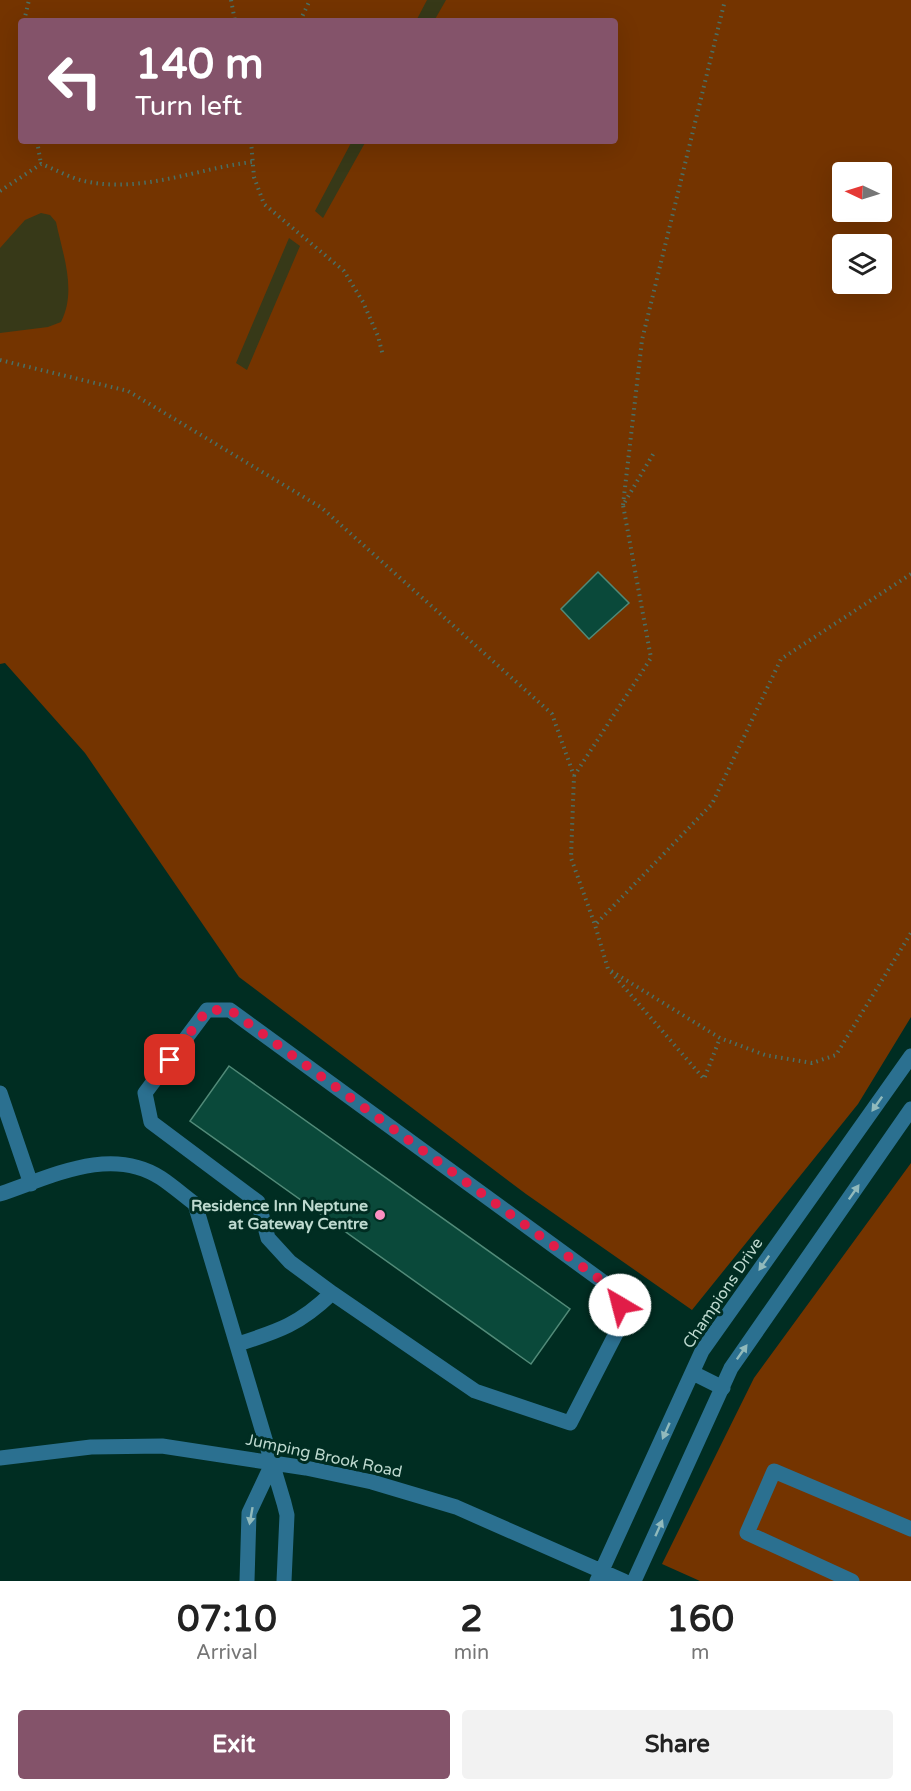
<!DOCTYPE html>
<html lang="en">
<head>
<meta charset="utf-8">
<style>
  :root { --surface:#fff; --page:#f2f2f2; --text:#222; --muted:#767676; --accent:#84536a }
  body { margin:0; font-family:"Varela Round",sans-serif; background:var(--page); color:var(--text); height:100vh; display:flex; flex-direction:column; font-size:22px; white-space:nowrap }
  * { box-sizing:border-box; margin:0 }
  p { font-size:20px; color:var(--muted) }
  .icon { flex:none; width:33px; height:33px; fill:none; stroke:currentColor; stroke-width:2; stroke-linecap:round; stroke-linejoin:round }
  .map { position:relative; height:1581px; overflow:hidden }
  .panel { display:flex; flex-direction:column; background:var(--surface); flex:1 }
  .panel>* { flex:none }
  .guide { position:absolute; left:18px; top:18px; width:600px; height:126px; border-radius:6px; box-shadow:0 6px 24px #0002; background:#84536a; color:#fff; overflow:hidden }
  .needle { width:39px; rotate:274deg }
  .buttons { position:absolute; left:832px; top:162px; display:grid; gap:12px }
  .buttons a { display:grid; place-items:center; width:60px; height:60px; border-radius:6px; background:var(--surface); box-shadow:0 6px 24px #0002; font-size:30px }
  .pin { position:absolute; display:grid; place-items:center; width:51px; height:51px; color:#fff; margin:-26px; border-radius:12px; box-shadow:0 3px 9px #0006 }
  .me { position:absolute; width:66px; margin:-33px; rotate:323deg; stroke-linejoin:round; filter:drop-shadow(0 0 4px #0008) }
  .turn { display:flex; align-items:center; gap:21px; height:126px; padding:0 18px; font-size:27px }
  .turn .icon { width:78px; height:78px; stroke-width:2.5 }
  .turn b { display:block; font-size:42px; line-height:51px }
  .eta { display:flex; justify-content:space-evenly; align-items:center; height:102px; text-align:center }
  .eta b { font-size:36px; font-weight:700; line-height:42px }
  .button { display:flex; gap:12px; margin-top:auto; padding:12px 18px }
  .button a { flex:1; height:69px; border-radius:6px; background:var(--accent); color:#fff; font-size:24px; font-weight:700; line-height:69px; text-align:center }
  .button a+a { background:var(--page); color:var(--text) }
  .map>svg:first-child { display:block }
</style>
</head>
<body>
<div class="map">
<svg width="911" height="1581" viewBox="0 0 911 1581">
  <rect width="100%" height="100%" fill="#002d22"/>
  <path fill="#743400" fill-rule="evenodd" d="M0 0H911V1017L858 1104 692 1310 526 1194 239 977 85 753 5 663 0 664ZM21 21H615V141H21ZM843 172H882V212H843ZM843 244H882V284H843Z
    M911 1163V1581H700L662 1564 754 1378Z"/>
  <path fill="#373918" d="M427 0H446L434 21H416Z
    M352 141H366L323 218 315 211Z
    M41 213 50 215 56 222C63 255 77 291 61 322L48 327 0 333V248L25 220Z
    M289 238 300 246 247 370 236 363Z"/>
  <path fill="#0a493a" stroke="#518a78" stroke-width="1.5" d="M598 572 629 603 589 639 561 609Z
    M229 1066 570 1309 531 1364 190 1121Z"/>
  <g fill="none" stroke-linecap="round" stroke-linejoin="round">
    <path stroke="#4a7065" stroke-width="4" stroke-dasharray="1.5 4.5" stroke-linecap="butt" d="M231 0 235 21
      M24 21 29 0
      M300 21 310 0
      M21 37V54
      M37 141 41 164
      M251 141 254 177 264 204 344 271 363 302 378 336 383 356
      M0 191 41 164C55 169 70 178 84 181 141 194 198 168 253 162
      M0 360 128 391 322 508 552 714 574 776 571 858 595 925
      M623 505 642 340 725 0
      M911 574 781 659 712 804 595 925 608 969 720 1038 765 1055 812 1063 836 1055 911 933
      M574 776 651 658 623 505 655 451
      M611 972 704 1079 720 1038"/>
    <path stroke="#2b7090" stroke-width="15" d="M0 1093 31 1184
      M0 1194C51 1177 110 1145 161 1178 173 1186 183 1195 195 1204L284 1503 287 1515 284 1581
      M238 1344C279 1331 300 1324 332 1293L475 1391 570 1423 624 1318 617 1292 230 1010H207L145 1093 151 1122 258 1202 268 1238 290 1262 332 1293
      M693 1373 723 1388
      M0 1458 91 1447 162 1446 306 1468 372 1482 456 1507 624 1581
      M247 1581 249 1513 273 1462
      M597 1581 702 1351 911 1056
      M634 1581 731 1368 911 1109
      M852 1581 747 1533 774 1471 911 1529"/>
  </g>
  <defs><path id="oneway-solid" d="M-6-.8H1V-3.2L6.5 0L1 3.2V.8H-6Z" transform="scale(1.5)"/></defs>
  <g fill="#91babc">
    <use href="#oneway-solid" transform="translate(877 1104) rotate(125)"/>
    <use href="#oneway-solid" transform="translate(854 1192) rotate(-55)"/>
    <use href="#oneway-solid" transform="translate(764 1263) rotate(125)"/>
    <use href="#oneway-solid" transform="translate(742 1352) rotate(-55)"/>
    <use href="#oneway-solid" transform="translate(666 1431) rotate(114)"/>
    <use href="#oneway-solid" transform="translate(251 1516) rotate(100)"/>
    <use href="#oneway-solid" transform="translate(659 1528) rotate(-66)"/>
  </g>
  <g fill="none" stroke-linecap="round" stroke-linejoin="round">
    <path stroke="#e11d48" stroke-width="10" stroke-dasharray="0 18" d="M170 1060 207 1010H230L617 1292 620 1305"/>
  </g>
  <circle fill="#fc8fc1" stroke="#002d22" stroke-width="2" cx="380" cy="1215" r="6"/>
  <g text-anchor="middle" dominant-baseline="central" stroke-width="6" stroke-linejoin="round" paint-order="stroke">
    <g font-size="16" font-weight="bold" fill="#bdd9cf" stroke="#002d22" text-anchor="end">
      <text x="368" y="1206">Residence Inn Neptune<tspan x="368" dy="18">at Gateway Centre</tspan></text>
    </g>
    <g font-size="16" fill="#bdd9cf" stroke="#002d22">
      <text transform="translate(723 1293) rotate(-56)">Champions Drive</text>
      <text transform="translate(324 1456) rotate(12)">Jumping Brook Road</text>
    </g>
  </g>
</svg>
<div class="buttons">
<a><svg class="needle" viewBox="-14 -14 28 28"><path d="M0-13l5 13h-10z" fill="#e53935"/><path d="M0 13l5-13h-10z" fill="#767676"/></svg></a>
<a><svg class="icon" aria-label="layers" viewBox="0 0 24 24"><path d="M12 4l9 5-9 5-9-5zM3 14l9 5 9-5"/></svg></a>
</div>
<div class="pin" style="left:170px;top:1060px;background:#d93025"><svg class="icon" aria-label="arrive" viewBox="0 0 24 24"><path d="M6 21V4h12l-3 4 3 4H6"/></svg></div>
<svg class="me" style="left:620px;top:1305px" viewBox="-20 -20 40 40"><circle r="19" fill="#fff"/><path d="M0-13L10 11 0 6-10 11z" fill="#e11d48"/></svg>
<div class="guide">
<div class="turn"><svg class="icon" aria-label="left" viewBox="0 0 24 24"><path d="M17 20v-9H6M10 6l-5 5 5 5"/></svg><div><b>140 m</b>Turn left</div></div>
</div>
</div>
<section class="panel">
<div class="eta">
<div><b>07:10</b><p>Arrival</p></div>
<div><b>2</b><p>min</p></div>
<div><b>160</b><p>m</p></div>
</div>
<div class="button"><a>Exit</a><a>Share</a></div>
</section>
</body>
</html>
